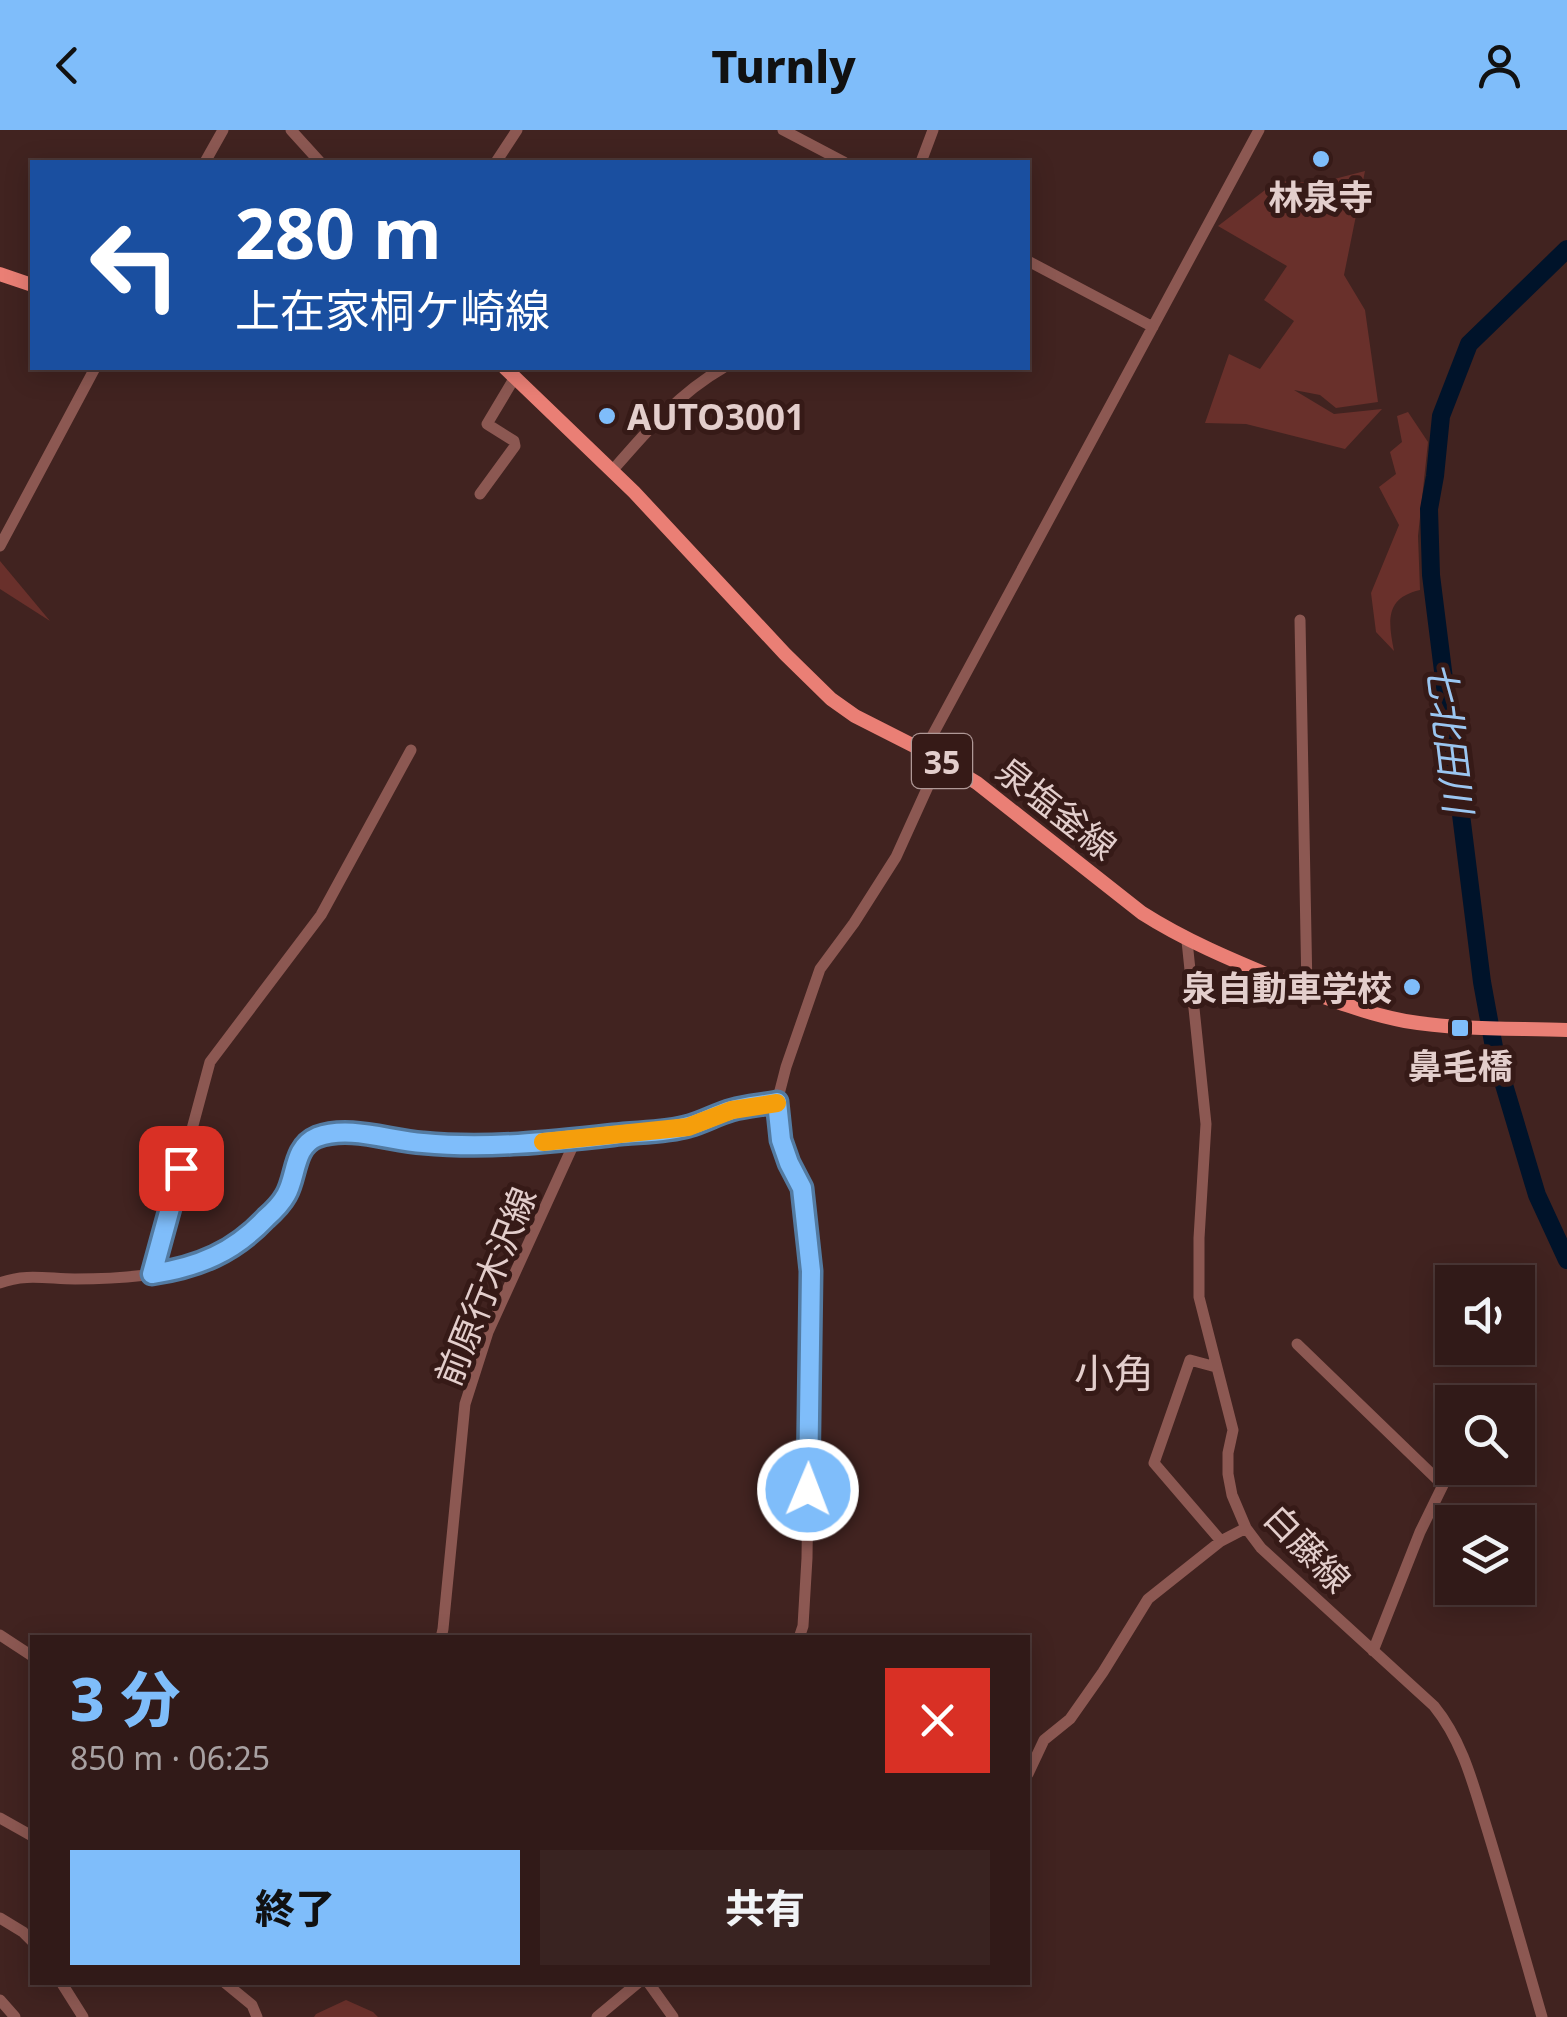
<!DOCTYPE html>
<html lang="ja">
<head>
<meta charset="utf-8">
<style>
  :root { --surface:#311a18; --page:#392321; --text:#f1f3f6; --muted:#a8a1a2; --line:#4c3837; --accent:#7fbdfa }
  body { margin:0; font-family:"Noto Sans","Noto Sans JP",sans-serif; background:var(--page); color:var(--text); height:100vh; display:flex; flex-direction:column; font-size:38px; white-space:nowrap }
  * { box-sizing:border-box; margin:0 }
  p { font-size:32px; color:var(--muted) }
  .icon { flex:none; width:55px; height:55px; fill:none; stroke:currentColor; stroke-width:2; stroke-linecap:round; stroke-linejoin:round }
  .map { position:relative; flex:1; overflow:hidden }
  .side { position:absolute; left:30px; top:1505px; width:1000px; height:350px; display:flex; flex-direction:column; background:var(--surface); border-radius:0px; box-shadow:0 5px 25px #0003,0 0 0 2px var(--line) }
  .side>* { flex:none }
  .hud { position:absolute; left:30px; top:30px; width:1000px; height:210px; border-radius:0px; box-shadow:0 5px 25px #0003,0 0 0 2px var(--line); background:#1a4fa0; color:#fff; overflow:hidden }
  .tools { position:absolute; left:1435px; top:1135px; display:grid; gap:20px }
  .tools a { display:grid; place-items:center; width:100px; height:100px; border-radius:0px; background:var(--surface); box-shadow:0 5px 25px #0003,0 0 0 2px var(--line); font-size:50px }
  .pin { position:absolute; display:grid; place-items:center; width:85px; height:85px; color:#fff; margin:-42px; border-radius:20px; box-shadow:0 5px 15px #0006 }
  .me { position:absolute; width:110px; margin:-55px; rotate:1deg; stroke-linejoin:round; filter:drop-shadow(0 0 8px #0008) }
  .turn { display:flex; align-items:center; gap:35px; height:210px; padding:0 40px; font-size:45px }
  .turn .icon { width:130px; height:130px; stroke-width:2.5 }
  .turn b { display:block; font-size:70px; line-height:85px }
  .round { display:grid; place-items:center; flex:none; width:105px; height:105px; border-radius:0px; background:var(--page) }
  .overview { display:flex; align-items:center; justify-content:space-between; height:170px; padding:0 40px }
  h1 { font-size:60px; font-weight:800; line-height:75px; color:var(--accent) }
  .button { display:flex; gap:20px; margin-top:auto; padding:20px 40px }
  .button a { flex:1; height:115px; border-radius:0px; background:var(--accent); color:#111; font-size:40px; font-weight:800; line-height:115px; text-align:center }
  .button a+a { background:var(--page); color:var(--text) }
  header { display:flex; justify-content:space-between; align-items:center; height:130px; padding:0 40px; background:var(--accent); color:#111; font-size:45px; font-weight:800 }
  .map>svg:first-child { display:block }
</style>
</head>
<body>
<header><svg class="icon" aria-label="back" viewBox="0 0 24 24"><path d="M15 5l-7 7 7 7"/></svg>Turnly<svg class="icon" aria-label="person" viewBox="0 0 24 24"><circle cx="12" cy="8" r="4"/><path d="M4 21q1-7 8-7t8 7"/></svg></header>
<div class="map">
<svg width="1567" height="1887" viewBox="0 0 1567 1887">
  <rect width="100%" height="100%" fill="#412320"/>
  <path fill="#69302b" d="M1365 41 1344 145 1365 180 1378 272 1336 278 1320 265 1294 260 1334 284 1382 279 1345 319 1246 294 1205 293 1229 224 1260 239 1294 191 1264 170 1287 136 1218 96 1277 51 1319 53Z
    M1408 282 1428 312 1418 406 1420 460C1385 468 1388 491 1394 521L1376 502 1371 463 1399 395 1379 357 1396 344 1390 322 1402 312 1397 286Z
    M0 431 50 491 0 459Z
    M346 1870 373 1882 378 1887H314L316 1884Z"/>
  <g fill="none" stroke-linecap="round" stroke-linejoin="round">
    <path stroke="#00132a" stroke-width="18" d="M1567 119 1469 214 1441 286 1435 346 1429 379 1431 445 1482 852 1496 928 1537 1065 1567 1130"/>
    <path stroke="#8c5852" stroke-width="11" d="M291 0 320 32
      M783 0 844 32
      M205 32 223 0
      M496 32 517 0
      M921 32 933 0
      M1028 131 1153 197
      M612 341C645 303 679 263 723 238
      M480 364 515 316 514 311 487 294 515 247
      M0 416 95 238
      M1300 490 1307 860
      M924 621 1259 0
      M1187 811 1206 994 1199 1108V1167L1233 1300 1228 1323V1344L1232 1365 1246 1398 1261 1418 1434 1576C1464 1613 1474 1658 1488 1702 1507 1764 1524 1825 1542 1887
      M777 972 781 1010 789 1033 802 1059 811 1141 807 1428 803 1496 799 1508
      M153 1144 210 932 321 785 411 620
      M0 1153C25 1143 49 1149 75 1149 123 1149 188 1145 230 1120 250 1108 272 1088 284 1068 298 1047 291 1015 321 1007 353 997 386 1008 418 1013 440 1016 464 1016 486 1015 550 1012 620 1008 682 997 700 994 715 985 732 980 747 976 762 975 777 972L786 937 820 839 854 793 896 727 940 630
      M1297 1214 1443 1355 1420 1402 1373 1521
      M1216 1237 1190 1230 1154 1333 1221 1411
      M0 1505 32 1526
      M441 1508 443 1499 465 1274 488 1202 576 1009
      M1028 1644 1044 1610 1070 1589 1103 1542 1148 1469 1221 1411 1246 1398
      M0 1688 32 1706
      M0 1788 23 1802 32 1811
      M61 1852 83 1887
      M224 1852 252 1875 257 1887
      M648 1852 673 1887
      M0 1870 15 1887
      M597 1887 639 1852"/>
    <path stroke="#ea7f75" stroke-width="14" d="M0 144 32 155
      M505 238 634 362 785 524 831 569 855 586 924 621 977 653 1142 783C1186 811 1232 830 1280 850 1321 866 1362 883 1405 891 1458 900 1514 898 1567 900"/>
  </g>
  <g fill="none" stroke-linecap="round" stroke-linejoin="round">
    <g stroke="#537ba2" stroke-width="25">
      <path id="route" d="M181 1038 152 1144C199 1137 234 1122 266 1088 274 1081 281 1074 286 1065 297 1046 293 1017 317 1007 350 995 390 1011 423 1013 487 1019 550 1012 613 1005 638 1002 665 1003 689 996 704 992 717 984 732 980 747 976 762 975 777 972L781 1010 789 1033 802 1058 811 1141 808 1360"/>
    </g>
    <use href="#route" stroke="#7fbdfa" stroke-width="18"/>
    <path stroke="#f59e0b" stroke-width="18" d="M543 1012 688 997 732 980 777 973"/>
  </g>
  <g fill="#7fbdfa" stroke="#361a17" stroke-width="4">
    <circle cx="1321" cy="29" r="10"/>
    <circle cx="607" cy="286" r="10"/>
    <circle cx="1412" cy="857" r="10"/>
    <rect x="1450" y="888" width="20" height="20" rx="5"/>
  </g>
  <g text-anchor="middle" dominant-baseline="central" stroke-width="10" stroke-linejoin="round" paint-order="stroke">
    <rect fill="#361a17" stroke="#af9896" stroke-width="2.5" x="912" y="604" width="60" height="54" rx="8"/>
    <g font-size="32" font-weight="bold" fill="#e3cecc">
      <text x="942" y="631">35</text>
    </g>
    <g font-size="35" font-weight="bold" fill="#e3cecc" stroke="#361a17">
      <text x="1321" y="66">林泉寺</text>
      <text x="627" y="286" text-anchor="start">AUTO3001</text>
      <text x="1392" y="857" text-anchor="end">泉自動車学校</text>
      <text x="1460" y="935">鼻毛橋</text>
    </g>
    <g font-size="35" fill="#e3cecc" stroke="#361a17">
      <text transform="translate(1057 678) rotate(38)">泉塩釜線</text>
      <text transform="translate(485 1156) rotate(-68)">前原行木沢線</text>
      <text transform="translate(1308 1418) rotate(46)">白藤線</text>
    </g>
    <g font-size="38" font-style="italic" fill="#9bc6f1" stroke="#361a17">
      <text transform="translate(1451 607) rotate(83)">七北田川</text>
    </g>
    <g font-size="40" fill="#e3cecc" stroke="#361a17">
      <text x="1114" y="1242">小角</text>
    </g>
  </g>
</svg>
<div class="tools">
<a><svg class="icon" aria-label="sound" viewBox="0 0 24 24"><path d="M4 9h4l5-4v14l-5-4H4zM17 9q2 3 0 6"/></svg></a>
<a><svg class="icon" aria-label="search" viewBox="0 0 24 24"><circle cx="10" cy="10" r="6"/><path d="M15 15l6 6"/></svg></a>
<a><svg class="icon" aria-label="layers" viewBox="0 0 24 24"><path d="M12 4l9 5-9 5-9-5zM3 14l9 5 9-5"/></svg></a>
</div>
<div class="pin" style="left:181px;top:1038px;background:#d93025"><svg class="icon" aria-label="arrive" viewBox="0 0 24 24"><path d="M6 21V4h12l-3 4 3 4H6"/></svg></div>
<svg class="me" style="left:808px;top:1360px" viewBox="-20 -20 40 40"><circle r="17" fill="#7fbdfa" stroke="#fff" stroke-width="3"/><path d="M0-11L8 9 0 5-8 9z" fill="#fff"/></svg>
<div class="hud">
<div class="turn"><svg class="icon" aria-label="left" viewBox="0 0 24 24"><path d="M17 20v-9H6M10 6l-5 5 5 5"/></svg><div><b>280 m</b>上在家桐ケ崎線</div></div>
</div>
<section class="side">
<div class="overview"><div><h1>3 分</h1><p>850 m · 06:25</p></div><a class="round" style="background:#d93025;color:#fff"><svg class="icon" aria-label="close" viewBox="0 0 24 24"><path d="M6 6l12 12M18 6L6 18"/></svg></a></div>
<div class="button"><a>終了</a><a>共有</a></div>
</section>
</div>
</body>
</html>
